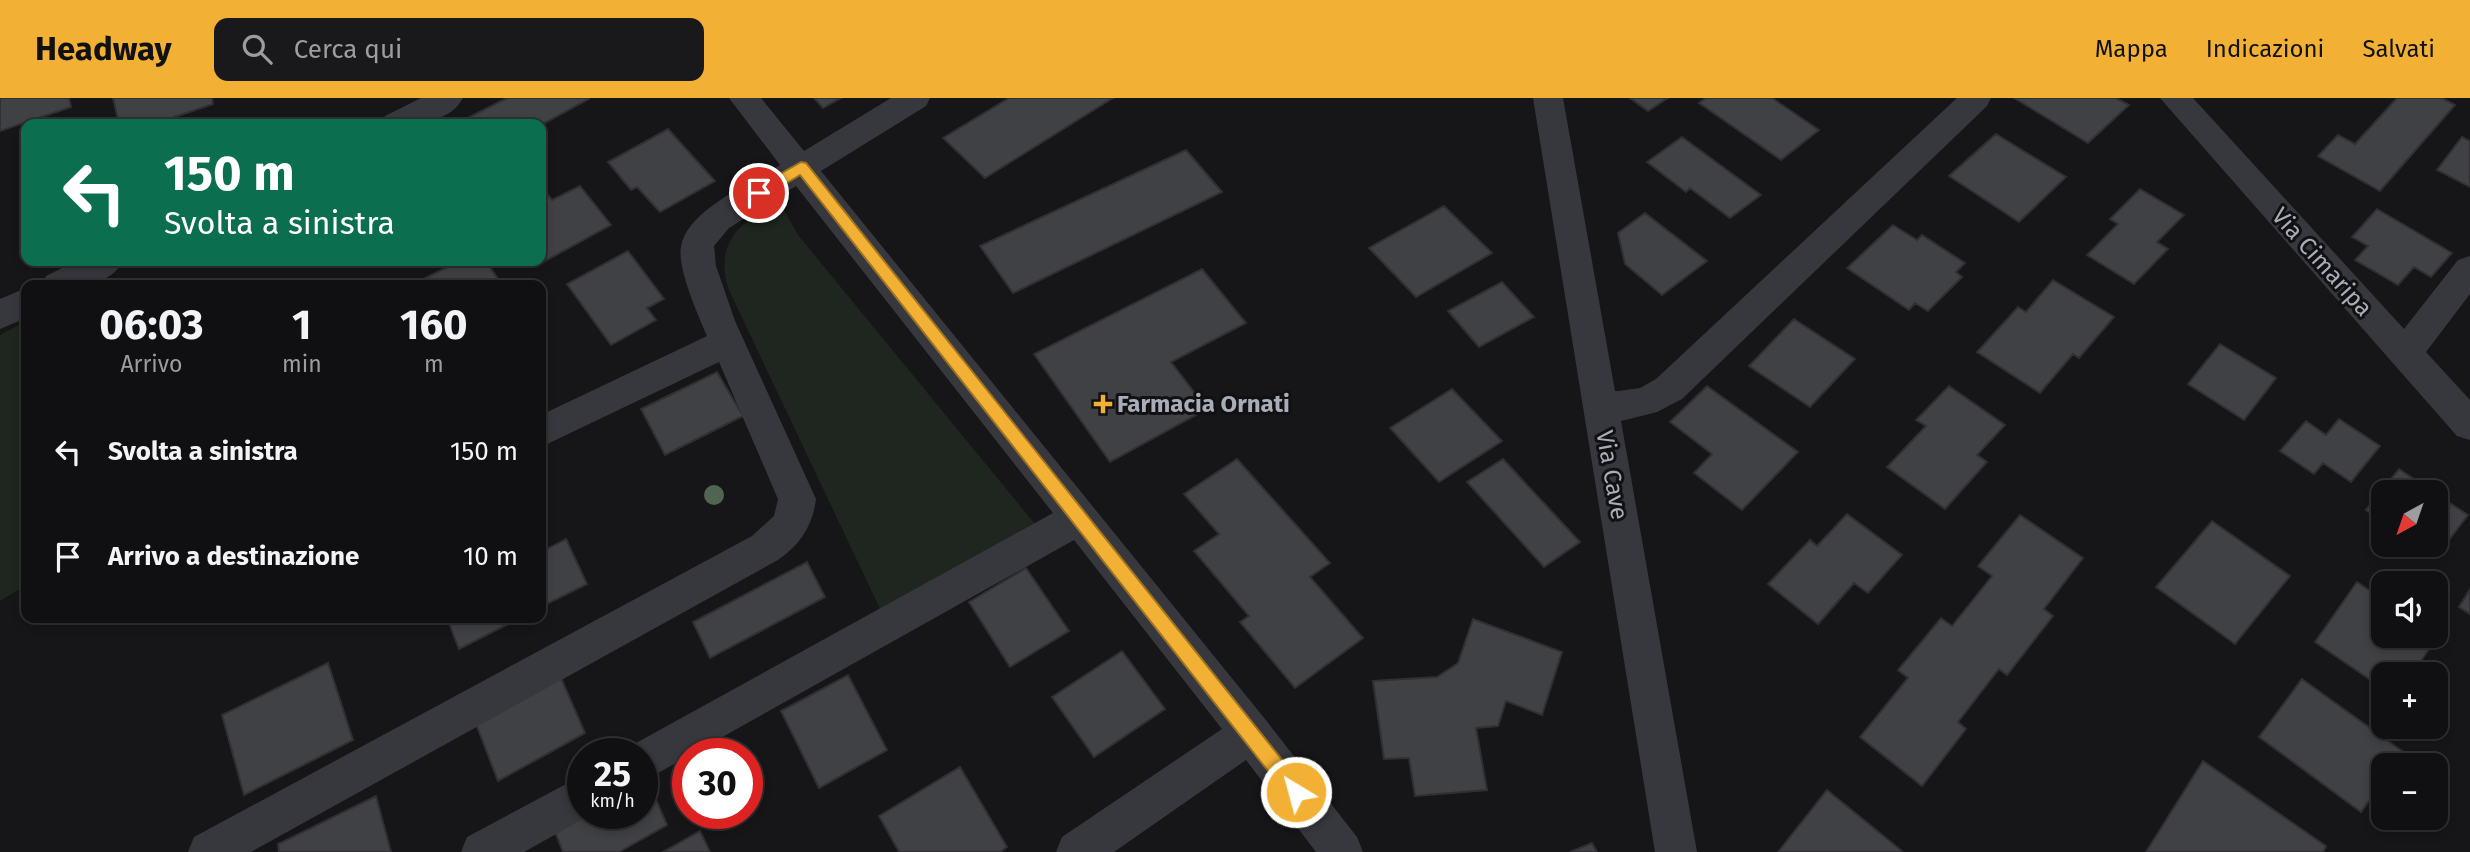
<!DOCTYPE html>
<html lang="it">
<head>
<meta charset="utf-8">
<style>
  :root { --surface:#101012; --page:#19191b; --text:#f1f3f6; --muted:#9c9d9f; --line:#303032; --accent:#f2b134 }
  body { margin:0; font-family:"Fira Sans",sans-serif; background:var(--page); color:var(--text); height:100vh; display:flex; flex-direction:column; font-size:26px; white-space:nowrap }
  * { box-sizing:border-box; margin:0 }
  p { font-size:23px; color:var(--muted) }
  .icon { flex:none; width:38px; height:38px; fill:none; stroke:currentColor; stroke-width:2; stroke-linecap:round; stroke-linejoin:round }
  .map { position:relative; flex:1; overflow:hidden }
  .sheet { position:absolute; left:21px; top:182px; width:525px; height:343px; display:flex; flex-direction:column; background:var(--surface); border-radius:14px; box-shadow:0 4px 10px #0003,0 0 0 2px var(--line) }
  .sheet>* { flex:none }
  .banner { position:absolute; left:21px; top:21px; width:525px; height:147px; border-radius:14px; box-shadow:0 4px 10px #0003,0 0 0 2px var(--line); background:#0b6e4f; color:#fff; overflow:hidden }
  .needle { width:46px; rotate:220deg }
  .tools { position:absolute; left:2371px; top:382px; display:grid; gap:14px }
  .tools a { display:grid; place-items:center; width:77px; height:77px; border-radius:14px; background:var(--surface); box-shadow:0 4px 10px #0003,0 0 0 2px var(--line); font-size:35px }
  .speed { position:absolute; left:567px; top:640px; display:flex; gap:14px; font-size:35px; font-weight:700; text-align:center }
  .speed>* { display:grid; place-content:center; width:91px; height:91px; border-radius:50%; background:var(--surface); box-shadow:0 4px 10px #0003,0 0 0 2px var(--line); line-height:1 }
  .speed small { font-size:18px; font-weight:400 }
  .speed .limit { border:10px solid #d22; background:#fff; color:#111 }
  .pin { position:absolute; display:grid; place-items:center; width:60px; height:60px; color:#fff; margin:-30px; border:4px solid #fff; border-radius:50%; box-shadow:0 2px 7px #0007 }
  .me { position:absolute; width:77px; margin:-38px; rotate:323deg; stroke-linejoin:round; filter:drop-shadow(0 0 5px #0008) }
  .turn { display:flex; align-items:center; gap:24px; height:147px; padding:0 28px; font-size:32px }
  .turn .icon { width:91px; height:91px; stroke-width:2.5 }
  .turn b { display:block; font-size:49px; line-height:60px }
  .eta { display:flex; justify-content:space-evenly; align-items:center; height:119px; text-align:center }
  .eta b { font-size:42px; font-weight:700; line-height:49px }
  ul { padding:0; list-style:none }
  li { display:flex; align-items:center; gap:21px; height:105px; padding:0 28px }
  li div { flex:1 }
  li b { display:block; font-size:26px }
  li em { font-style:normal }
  header { display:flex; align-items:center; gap:42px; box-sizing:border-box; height:98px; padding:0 35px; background:var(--accent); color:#111 }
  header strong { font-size:33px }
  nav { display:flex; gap:38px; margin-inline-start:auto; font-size:24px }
  .search { width:490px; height:63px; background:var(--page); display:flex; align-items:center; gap:18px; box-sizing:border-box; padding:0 24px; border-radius:14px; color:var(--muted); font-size:26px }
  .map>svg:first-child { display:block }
</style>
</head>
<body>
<header>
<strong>Headway</strong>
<div class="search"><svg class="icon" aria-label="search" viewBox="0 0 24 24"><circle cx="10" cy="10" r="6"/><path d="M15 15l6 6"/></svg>Cerca qui</div>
<nav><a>Mappa</a><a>Indicazioni</a><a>Salvati</a></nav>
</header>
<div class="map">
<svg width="2470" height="754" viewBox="0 0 2470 754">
  <rect width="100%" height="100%" fill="#161618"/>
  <path fill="#1e261f" d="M777 100 798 137 1035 426 882 515 728 190C714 141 743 126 777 100Z
    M26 223V487L0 503V237Z"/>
  <path fill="#404145" stroke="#303034" stroke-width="2" d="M0 0H69L71 9 0 33Z
    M113 0H212L213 6 154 26H119Z
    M507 0H589V1L541 27 456 26Z
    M814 0H841L823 10Z
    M1009 0H1113L985 80 943 40Z
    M1630 0H1668L1648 13Z
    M1706 0H1772L1819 32 1781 62 1699 5Z
    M2014 0H2116L2129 7 2088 45Z
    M2397 0H2442L2455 7 2380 93 2318 58 2338 37 2355 46Z
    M668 31 715 83 660 114 637 89 631 92 608 64Z
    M1996 36 2066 79 2019 124 1949 78Z
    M1682 39 1761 97 1730 120 1690 90 1686 94 1647 64Z
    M2462 39 2470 43V89L2437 72Z
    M1186 52 1222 94 1013 195 980 148Z
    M541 88 552 102 580 88 611 127 534 169 529 163H541Z
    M2140 91 2184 117 2157 144 2168 151 2134 186 2087 157 2118 126 2110 121Z
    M1444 108 1492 155 1416 199 1369 150Z
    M2377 111 2452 155 2431 179 2414 169 2398 187 2355 162 2368 148 2352 139Z
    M1645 115 1707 163 1662 197 1625 166 1618 135Z
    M1893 127 1917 142 1922 137 1965 165 1956 174 1962 179 1928 213 1915 205 1909 212 1847 170Z
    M628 153 664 201 647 210 656 222 611 247 567 186Z
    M459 163H486L502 187H420L418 184Z
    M1202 171 1246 225 1171 264 1207 311 1110 364 1034 256Z
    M2053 182 2114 219 2079 260 2073 256 2040 295 1977 254 2018 209 2026 214Z
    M1502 184 1534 219 1479 249 1448 213Z
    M1794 221 1855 261 1810 309 1749 268Z
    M2220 246 2276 280 2244 322 2188 286Z
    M717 274 743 318 665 357 641 311Z
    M1707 288 1798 354 1742 412 1694 375 1712 356 1670 324Z
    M1949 288 2005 327 1977 357 1987 364 1945 411 1887 369 1926 328 1916 322Z
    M1452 291 1502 343 1439 384 1390 330Z
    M2339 321 2380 348 2351 384 2323 365 2314 376 2280 353 2306 323 2326 337Z
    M1237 361 1330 465 1310 479 1363 540 1295 590 1240 524 1249 518 1194 453 1219 436 1184 396Z
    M1503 361 1580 444 1544 469 1467 384Z
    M2399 371 2433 394H2384V423L2366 412Z
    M2436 396 2468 417 2436 459 2417 446H2436Z
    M1847 416 1902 457 1868 495 1854 485 1818 526 1768 486 1810 442 1817 448Z
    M2020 417 2083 460 2044 511 2053 518 2007 577 1999 571 1958 624 1966 631 1922 688 1860 639 1908 580 1898 572 1941 520 1952 528 1992 478 1978 468Z
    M2212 423 2290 478 2235 546 2156 489Z
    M566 441 587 486 541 509V454Z
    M807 464 825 499 710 560 693 524Z
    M1026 470 1069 533 1010 569 969 504Z
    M2357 484 2384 502V537L2438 538 2412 576H2384V591L2315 544Z
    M2470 491V516L2459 509Z
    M447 520H520L459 551Z
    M1473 521 1562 554 1542 617 1506 603 1498 628 1476 630 1487 692 1415 698 1409 660 1384 661 1373 583 1437 579 1458 565Z
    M1122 553 1165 611 1094 659 1052 599Z
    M328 565 353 642 244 697 222 617Z
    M848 577 887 652 819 690 781 613Z
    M561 580 585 635 498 683 476 626Z
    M2302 581 2402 653 2393 667H2384V681L2361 714 2259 639Z
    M2203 663 2326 748 2323 754H2146Z
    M960 669 1007 749 1000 754H899L879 718Z
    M643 671 667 727 619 754H563L550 721 583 716H642Z
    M1827 692 1902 753 1901 754H1778Z
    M376 698 391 754H279L278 746Z
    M700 733 710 754H663Z
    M1592 745 1597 754H1570Z"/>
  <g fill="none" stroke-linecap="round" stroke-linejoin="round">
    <path fill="#37383d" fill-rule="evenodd" d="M421 0H463C448 28 408 26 381 26L385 18Z
      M729 0H761L804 53 891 0H930L926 8 821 73 1265 621 1357 739 1363 754H1316L1246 662 1114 754H1056L1062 739 1222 631 1074 442 642 684V656H625L627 650 1053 415 796 88 729 130 714 148 716 168 735 223 816 401C813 427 800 447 778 462L251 754H188L194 739 752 438 774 418 778 401 719 264 541 349V317L707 238C698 217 677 170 681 149 686 113 751 85 780 67Z
      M1533 0H1563L1615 293H1619L1640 290 1656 281 1957 0H1991L1987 8 1682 301 1657 314 1621 323 1697 754H1655Z
      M2160 0H2193L2404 231 2458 162 2470 158V196L2426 254 2470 302V342L2457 338Z
      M76 163H123C108 192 69 187 41 187L46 178Z
      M26 190V220L0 231V201Z
      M583 677V716H592L524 754H461L467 739Z"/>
  </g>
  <circle fill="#506452" cx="714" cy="397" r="10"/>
  <path fill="#f2b134" stroke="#9d7322" stroke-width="2" d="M801 64 806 65 1303 688 1305 694 1303 701 1296 703 1290 701 800 77 764 99H754V91Z"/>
  <path fill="#f2b134" stroke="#111113" stroke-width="2.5" d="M1099.5 295.5h7v7h7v7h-7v7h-7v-7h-7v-7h7z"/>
  <g text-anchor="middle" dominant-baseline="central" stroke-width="6" stroke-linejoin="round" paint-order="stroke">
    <g font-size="24" fill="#a8adb8" stroke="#111113">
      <text transform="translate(2322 164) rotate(48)">Via Cimaripa</text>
      <text transform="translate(1612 377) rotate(80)">Via Cave</text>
    </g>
    <g font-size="24" font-weight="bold" fill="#a8adb8" stroke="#111113" text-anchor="start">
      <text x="1117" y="306">Farmacia Ornati</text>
    </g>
  </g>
</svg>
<div class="tools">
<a><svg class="needle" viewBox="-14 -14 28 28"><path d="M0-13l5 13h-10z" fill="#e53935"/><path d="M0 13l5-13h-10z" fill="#9c9d9f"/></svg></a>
<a><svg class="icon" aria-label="sound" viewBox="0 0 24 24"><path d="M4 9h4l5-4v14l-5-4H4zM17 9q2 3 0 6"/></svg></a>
<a>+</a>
<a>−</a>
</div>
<div class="speed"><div>25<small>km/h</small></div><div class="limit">30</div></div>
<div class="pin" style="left:759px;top:95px;background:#d93025"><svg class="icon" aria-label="arrive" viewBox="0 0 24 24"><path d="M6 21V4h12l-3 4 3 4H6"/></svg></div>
<svg class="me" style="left:1296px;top:694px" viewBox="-20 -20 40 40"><circle r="17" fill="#f2b134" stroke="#fff" stroke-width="3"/><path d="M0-11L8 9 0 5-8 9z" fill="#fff"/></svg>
<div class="banner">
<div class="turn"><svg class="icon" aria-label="left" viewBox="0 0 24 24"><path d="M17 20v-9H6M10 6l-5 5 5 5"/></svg><div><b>150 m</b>Svolta a sinistra</div></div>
</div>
<section class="sheet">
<div class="eta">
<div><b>06:03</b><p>Arrivo</p></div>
<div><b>1</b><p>min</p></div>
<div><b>160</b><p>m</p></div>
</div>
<ul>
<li><svg class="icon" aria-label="left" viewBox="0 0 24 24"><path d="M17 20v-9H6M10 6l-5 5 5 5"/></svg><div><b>Svolta a sinistra</b></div><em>150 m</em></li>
<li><svg class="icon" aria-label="arrive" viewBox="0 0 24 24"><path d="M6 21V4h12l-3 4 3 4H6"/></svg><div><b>Arrivo a destinazione</b></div><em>10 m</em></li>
</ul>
</section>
</div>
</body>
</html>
